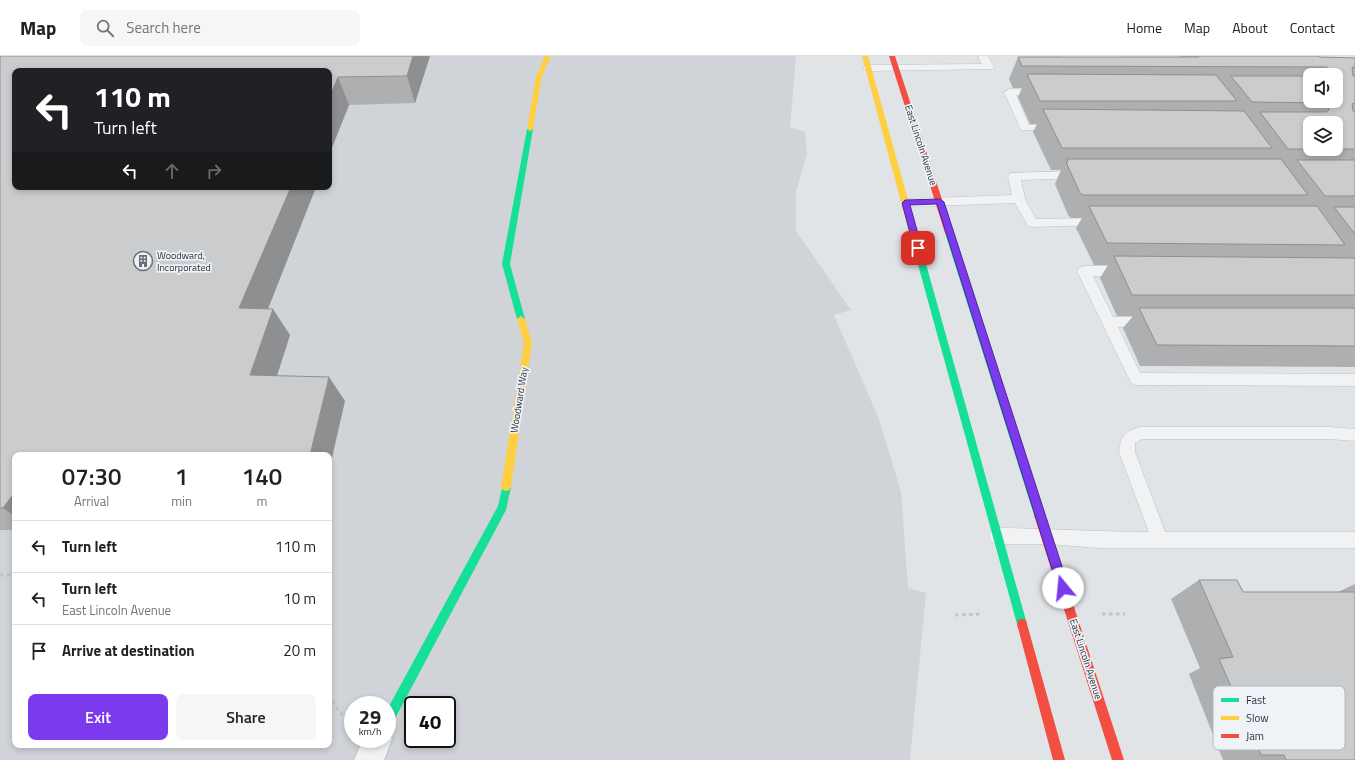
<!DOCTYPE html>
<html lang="en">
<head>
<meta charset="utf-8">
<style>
  :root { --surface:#fff; --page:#f6f6f6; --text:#222; --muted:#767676; --line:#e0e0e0; --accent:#7c3aed }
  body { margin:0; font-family:"Titillium Web",sans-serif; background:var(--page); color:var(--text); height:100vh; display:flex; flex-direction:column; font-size:15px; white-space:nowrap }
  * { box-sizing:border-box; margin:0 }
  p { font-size:13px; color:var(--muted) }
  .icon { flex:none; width:22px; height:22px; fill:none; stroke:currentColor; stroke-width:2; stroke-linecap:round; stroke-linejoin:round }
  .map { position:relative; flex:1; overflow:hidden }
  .panel { position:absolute; left:12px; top:396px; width:320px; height:296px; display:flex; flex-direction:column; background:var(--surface); border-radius:8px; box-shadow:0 2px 6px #0003 }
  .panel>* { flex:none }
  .guide { position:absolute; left:12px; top:12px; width:320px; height:122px; border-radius:8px; box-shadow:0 2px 6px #0003; background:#202124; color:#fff; overflow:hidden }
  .controls { position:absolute; left:1303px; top:12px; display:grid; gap:8px }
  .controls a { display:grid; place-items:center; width:40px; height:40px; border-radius:8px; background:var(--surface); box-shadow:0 2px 6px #0003; font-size:20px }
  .speed { position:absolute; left:344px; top:640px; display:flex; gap:8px; font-size:20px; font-weight:700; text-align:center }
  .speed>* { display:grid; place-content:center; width:52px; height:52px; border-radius:50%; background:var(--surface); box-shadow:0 2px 6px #0003; line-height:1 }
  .speed small { font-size:10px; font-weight:400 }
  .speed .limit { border:2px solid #111; border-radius:6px; background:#fff; color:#111 }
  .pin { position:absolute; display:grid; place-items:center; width:34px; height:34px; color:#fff; margin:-17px; border-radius:8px; box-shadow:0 2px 6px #0006 }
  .me { position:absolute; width:44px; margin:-22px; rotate:343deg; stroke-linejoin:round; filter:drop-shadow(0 0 3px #0008) }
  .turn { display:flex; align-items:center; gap:14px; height:84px; padding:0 16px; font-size:18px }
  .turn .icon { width:52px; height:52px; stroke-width:2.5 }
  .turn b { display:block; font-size:28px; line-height:34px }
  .lanes { display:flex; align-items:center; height:38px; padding:0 16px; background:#0003; justify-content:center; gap:20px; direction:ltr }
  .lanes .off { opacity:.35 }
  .eta { display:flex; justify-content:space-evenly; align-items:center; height:68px; text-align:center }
  .eta b { font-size:24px; font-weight:600; line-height:28px }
  .action { display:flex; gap:8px; margin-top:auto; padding:8px 16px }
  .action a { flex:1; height:46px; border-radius:8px; background:var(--accent); color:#fff; font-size:16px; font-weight:600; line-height:46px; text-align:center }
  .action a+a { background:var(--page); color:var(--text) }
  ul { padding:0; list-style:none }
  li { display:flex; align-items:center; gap:12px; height:52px; padding:0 16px; border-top:1px solid var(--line) }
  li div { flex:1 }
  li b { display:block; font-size:15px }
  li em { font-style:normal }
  header { display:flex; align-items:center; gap:24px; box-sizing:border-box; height:56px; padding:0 20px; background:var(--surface); border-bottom:1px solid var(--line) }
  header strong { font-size:19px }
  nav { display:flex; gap:22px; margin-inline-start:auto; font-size:14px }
  .search { width:280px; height:36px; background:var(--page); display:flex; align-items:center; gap:10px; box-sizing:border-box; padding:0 14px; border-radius:8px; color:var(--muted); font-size:15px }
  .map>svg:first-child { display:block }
</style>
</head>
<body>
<header>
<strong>Map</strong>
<div class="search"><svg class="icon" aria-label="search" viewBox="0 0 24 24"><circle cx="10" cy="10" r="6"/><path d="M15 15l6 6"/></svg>Search here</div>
<nav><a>Home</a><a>Map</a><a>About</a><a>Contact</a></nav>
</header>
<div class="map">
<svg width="1355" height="704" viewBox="0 0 1355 704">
  <rect width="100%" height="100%" fill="#e1e4e6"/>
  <path fill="#d0d4d9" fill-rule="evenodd" d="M0 0H796L790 71 805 76 807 98 796 136V175L851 254 834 259 879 363 901 436 908 532 926 537 910 704H0ZM15 15H329V131H15ZM15 399H329V689H15ZM353 649H387V683H353ZM413 649H447V683H413Z"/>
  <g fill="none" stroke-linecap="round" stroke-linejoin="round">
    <g stroke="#bfc2c4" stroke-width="1">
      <path id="lane" d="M978 0H988L994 11 993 13 868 15 863 12 868 9 982 8Z
        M1058 0H1120L1121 2 1116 5 1063 3Z
        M1009 33 1045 34 1046 36 1041 39H1016L1029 69H1055L1059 70 1061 72 1059 74H1021L1004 36Z
        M1078 115 1082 116 1084 119 1082 122 1021 124 1025 143 1036 163 1100 162 1104 163 1106 166 1104 169 1032 171 1028 170 1015 147 905 151 901 150 899 147 901 144 905 143 1012 139 1008 120 1010 117Z
        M1084 210H1124L1129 212 1131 215 1129 218 1124 220H1093L1113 261H1148L1153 262 1155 266 1153 270 1148 271H1118L1140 317 1355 318V330L1136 329 1131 327 1077 215 1079 212Z
        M1140 371H1329L1355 373V385L1329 383H1142L1135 387V396L1165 476H1355V492H1099L1047 488H997L991 485 989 480 991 475 997 472C1048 472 1098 476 1149 476L1119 396C1121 379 1124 376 1140 371Z"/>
    </g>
    <g stroke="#bfc2c4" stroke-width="2">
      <path id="street" d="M387 672 392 683 384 704H354L363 683H387Z"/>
    </g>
    <path stroke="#c0c3c7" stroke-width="3" stroke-dasharray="3.5 3.5" stroke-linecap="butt" d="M0 519H15
      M1102 558H1125
      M955 559 983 558
      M329 639 338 654 353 670"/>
    <use href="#lane" fill="#f1f2f3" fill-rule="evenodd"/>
    <use href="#street" fill="#f1f2f3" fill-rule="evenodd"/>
    <path fill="#16e098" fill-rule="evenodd" d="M530 71 533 73 510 208 525 263 521 266 517 263 502 208 527 73Z
      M913 173 917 176 1027 568 1026 572 1022 573 1018 572 1017 568 909 176Z
      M949 174 953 177 1044 459 1043 462 1039 463 1035 462 1034 459 945 177Z
      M506 427 509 428 511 431 506 454 391 670 387 672V654L498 450 503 428Z"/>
    <path fill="#ffcf43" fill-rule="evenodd" d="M545 0H551L542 20 533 73 530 75 527 73 536 20Z
      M862 0H868L917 176 916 178 913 179 909 176Z
      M521 260 525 263 532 287 511 431 509 434 506 435 503 434 501 431 524 287 517 263Z"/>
    <path fill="#f24e42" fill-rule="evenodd" d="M889 0H895L953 177 952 179 949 180 945 177Z
      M1039 455 1043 456 1044 459 1124 704H1112L1034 459 1035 456Z
      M1022 563 1026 564 1027 568 1065 704H1053L1017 568 1018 564Z"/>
  </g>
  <path fill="#aeafb1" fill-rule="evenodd" d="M0 0H430L415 47 349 49 329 99V15L15 131H316L268 253 290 279 277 320 345 345 15 399V474H0Z
    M1180 0H1319L1320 1 1355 2V311L1140 310 1123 272 1133 260H1117L1100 222 1108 209H1094L1076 172 1082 162H1071L1068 159 1055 128 1061 114H1051L1033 76 1037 68H1030L1018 41 1022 32H1013L1009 23 1018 1H1179ZM1310 19H1336L1310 45ZM1310 67 1336 93H1310Z
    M1199 524 1243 536H1338L1355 528V704H1223L1189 618 1200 612 1171 543Z"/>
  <path fill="#8d8f90" d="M413 0H430L415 47 407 20Z
    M338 21 349 49 329 99V43Z
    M291 131H316L258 278 239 252Z
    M273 253 290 279 269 344 250 319Z
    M329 321 345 345 329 415V399H310Z
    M15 436V460L3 452Z"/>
  <path fill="#caccce" stroke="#8d8f90" d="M0 0H413L407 20 338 21 329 43V15H15V131H291L239 252 273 253 250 319 329 321 310 399H15V436L3 452H0Z
    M1198 0H1319L1320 1 1355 2V11H1353L1352 12 1353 20H1355V47H1354L1352 48 1353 55H1355V93H1336V67H1310V93H1288L1260 56H1327L1329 54 1328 47 1252 46 1231 20H1310V45H1336V19H1327L1328 12 1326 11 1022 10 1018 1H1199Z
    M1027 18 1216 19 1237 45H1040Z
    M1043 53 1244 55 1272 92H1062Z
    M1067 103H1281L1308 139H1083L1080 137 1066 106H1068Z
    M1297 104H1355V140H1325Z
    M1089 150H1317L1345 189 1107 187Z
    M1334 151H1355V178Z
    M1114 200 1355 202V239H1132Z
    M1139 252H1355V290L1157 289Z
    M1199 524H1237L1243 536H1355V704H1286L1284 699H1261L1219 603 1233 601Z"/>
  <path fill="#7c3aed" stroke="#51269a" d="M940 143 944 146 1069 532 1067 536 1063 537 1060 536 1058 532 937 148 910 149 922 192 918 195 914 192 902 147 905 144Z"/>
  <defs>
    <g id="building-ring" transform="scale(1)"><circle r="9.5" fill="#eff2f6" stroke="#697079" stroke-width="1.5"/><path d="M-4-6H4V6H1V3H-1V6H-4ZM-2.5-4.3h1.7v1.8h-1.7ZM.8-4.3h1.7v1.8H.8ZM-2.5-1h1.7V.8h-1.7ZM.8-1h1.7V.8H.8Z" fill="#697079"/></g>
  </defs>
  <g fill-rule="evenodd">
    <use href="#building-ring" x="143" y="205"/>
  </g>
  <g text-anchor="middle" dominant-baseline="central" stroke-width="3.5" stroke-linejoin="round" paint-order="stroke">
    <g font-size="10" fill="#29323f" stroke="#eff2f6">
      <text transform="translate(921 89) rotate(72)">East Lincoln Avenue</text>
      <text transform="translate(519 344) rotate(-81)">Woodward Way</text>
      <text transform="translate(1086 603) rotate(72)">East Lincoln Avenue</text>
    </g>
    <g font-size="10" fill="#29323f" stroke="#eff2f6" text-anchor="start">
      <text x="157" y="199">Woodward,<tspan x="157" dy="12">Incorporated</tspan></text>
    </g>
  </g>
  <rect x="1213" y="630" width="132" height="64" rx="6" fill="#eff2f6" stroke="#b4b8bf" stroke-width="1"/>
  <rect x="1221" y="642" width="18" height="4" fill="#16e098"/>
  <rect x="1221" y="660" width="18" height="4" fill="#ffcf43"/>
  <rect x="1221" y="678" width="18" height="4" fill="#f24e42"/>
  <g font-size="11" fill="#29323f">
    <text x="1246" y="648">Fast</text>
    <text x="1246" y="666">Slow</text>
    <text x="1246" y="684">Jam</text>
  </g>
</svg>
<div class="controls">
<a><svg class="icon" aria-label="sound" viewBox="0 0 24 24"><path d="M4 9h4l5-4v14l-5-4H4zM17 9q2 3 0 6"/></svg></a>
<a><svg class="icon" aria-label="layers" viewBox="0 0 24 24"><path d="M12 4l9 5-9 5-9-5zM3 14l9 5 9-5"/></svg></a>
</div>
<div class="speed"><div>29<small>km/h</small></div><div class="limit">40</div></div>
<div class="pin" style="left:918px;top:192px;background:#d93025"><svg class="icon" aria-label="arrive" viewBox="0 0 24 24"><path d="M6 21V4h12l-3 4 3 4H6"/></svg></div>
<svg class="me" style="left:1063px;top:532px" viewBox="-20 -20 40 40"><circle r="19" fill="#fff"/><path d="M0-13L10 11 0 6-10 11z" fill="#7c3aed"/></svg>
<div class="guide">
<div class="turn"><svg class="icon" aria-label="left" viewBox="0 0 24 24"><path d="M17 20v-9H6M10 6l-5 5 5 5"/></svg><div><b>110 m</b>Turn left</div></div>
<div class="lanes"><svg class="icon" aria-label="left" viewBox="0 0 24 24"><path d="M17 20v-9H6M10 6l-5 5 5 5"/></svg><svg class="icon off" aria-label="ahead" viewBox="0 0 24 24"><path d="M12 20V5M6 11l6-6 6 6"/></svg><svg class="icon off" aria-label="right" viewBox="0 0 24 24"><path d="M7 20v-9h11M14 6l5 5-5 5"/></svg></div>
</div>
<section class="panel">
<div class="eta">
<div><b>07:30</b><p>Arrival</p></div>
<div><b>1</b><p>min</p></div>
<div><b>140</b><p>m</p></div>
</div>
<ul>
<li><svg class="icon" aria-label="left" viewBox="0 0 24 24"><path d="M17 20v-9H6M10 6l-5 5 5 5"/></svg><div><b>Turn left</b></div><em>110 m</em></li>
<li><svg class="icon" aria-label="left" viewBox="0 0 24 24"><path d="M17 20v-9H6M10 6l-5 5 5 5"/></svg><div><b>Turn left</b><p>East Lincoln Avenue</p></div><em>10 m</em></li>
<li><svg class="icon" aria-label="arrive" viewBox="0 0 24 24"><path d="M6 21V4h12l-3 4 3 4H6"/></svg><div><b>Arrive at destination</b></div><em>20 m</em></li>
</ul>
<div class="action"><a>Exit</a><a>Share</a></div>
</section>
</div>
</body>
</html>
